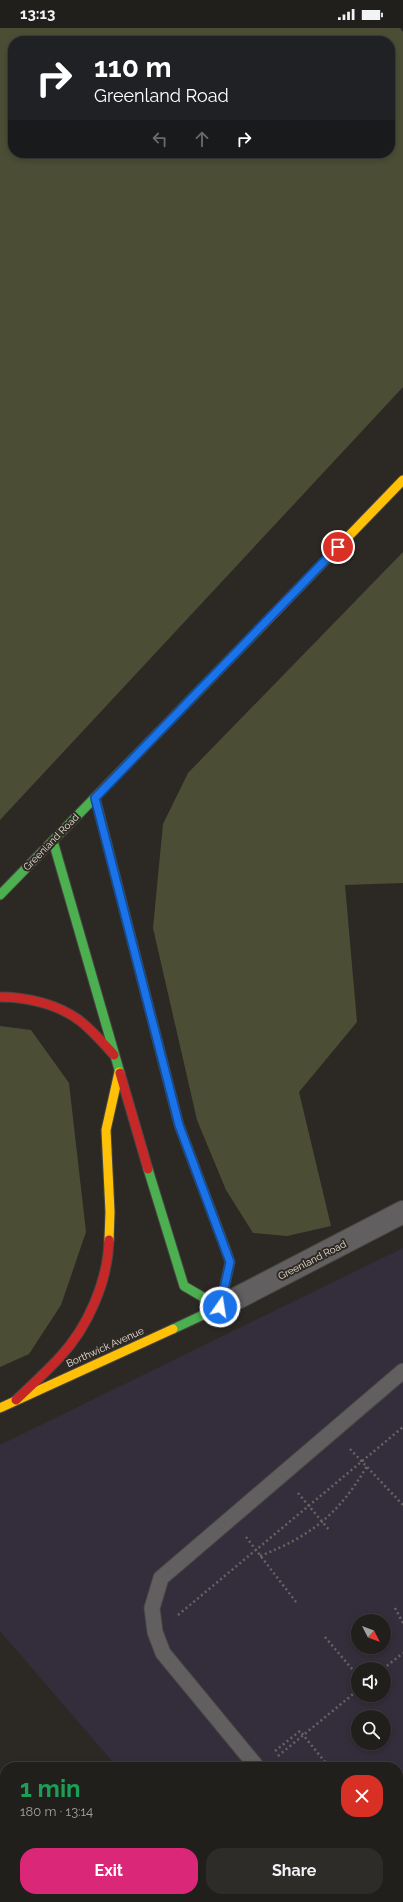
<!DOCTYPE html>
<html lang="en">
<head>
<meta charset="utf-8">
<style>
  :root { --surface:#211f1c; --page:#2d2c29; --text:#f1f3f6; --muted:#a2a2a3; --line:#3e3d3b; --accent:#db2777 }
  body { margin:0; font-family:Raleway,sans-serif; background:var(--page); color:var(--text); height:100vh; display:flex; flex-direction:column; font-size:15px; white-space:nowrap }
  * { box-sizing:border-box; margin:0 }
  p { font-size:13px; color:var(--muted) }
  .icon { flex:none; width:22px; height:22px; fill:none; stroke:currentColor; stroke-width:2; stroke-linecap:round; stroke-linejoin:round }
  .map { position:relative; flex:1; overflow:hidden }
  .panel { position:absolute; left:0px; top:1734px; width:403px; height:140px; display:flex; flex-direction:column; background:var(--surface); border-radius:16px 16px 0 0; box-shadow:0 2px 6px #0003,0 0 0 1px var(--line) }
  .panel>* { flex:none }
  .guide { position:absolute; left:8px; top:8px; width:387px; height:122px; border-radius:16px; box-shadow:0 2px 6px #0003,0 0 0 1px var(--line); background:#202124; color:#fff; overflow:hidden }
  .needle { width:26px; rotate:132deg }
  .fabs { position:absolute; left:351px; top:1586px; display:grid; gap:8px }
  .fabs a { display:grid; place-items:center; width:40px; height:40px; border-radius:50%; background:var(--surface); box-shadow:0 2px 6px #0003,0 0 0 1px var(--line); font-size:20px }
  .pin { position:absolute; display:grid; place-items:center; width:34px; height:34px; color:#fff; margin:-17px; border:2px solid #fff; border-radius:50%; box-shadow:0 1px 4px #0007 }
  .me { position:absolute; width:44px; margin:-22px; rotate:13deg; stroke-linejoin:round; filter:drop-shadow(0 0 3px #0008) }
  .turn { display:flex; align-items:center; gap:14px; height:84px; padding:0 20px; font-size:18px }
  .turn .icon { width:52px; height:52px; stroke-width:2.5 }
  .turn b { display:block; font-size:28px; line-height:34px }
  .lanes { display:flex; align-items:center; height:38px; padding:0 20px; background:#0003; justify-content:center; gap:20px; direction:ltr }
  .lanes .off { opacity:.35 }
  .round { display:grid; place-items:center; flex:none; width:42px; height:42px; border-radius:16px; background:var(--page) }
  .headline { display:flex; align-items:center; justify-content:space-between; height:68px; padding:0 20px }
  h1 { font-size:24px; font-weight:700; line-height:30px; color:#1e9e55 }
  .primary-button { display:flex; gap:8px; margin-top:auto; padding:8px 20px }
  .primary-button a { flex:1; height:46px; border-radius:16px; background:var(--accent); color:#fff; font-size:16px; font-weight:700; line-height:46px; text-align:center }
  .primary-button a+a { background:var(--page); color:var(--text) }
  .status { display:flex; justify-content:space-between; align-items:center; height:28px; padding:0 20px; background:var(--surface); direction:ltr }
  .status svg { height:11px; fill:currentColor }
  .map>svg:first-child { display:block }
</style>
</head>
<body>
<div class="status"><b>13:13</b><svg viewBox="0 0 49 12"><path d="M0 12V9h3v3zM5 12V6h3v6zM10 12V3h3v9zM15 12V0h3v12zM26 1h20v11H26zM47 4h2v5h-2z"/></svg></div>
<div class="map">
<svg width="403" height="1874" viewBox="0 0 403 1874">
  <rect width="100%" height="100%" fill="#2c2925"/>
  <path fill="#342d3b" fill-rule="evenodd" d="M403 1220V1874H233L228 1869H398V1739H117L0 1603V1417ZM358 1593H384V1619H358ZM358 1641H384V1667H358ZM358 1689H384V1715H358Z
    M5 1776V1869H49L50 1874H0V1779Z"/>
  <path fill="#4b4e35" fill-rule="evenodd" d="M0 0H400L403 4V359L0 792ZM13 13H390V125H13Z
    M403 524V855L345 857 357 994 299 1064 331 1198 287 1208 253 1205 226 1162 197 1092 153 900 163 796 188 745Z
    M0 998 31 1002 69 1055 86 1204 61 1277 29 1326 0 1339Z"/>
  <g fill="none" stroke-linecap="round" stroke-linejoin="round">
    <g stroke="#494643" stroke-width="17">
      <path id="lane" d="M257 1739 163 1625 155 1604 152 1580 161 1550 403 1343
        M364 1869 369 1874"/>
    </g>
    <g stroke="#494643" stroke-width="24">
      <path id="street" d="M220 1279 403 1184"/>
    </g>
    <g stroke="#494643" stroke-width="11">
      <path id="fast" d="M95 769 179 1097 225 1220
        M53 813 120 1045
        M0 867 258 602
        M148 1141 184 1258 220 1279
        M173 1301 220 1279
        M0 1837 5 1850
        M12 1869 14 1874"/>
    </g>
    <g stroke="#494643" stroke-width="11">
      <path id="slow" d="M258 602 403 452
        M109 1212 110 1184 106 1102 119 1044
        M220 1279 230 1234 225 1220
        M0 1380 173 1301"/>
    </g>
    <g stroke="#494643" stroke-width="11">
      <path id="jam" d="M0 969C27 969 57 976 79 992 92 1002 103 1015 114 1027
        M120 1045 148 1141
        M16 1372C31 1358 46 1344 60 1329 88 1299 108 1253 109 1212"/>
    </g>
    <path stroke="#676463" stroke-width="2.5" stroke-dasharray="2 3" stroke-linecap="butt" d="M350 1421 403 1477
      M298 1465 330 1503
      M246 1509 296 1574
      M260 1528C311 1508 339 1486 367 1438
      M395 1580 403 1595
      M178 1587 403 1399
      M325 1609 358 1648
      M383 1641 403 1625
      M275 1723 300 1703 329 1739
      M278 1728 358 1662
      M398 1814 403 1810
      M398 1823 403 1829"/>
    <use href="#lane" stroke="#615f60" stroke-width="15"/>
    <use href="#street" stroke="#615f60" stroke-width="22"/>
    <use href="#fast" stroke="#4caf50" stroke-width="9"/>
    <use href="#slow" stroke="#ffc107" stroke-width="9"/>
    <use href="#jam" stroke="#c62828" stroke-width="9"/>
  </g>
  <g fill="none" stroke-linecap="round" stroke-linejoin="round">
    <g stroke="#114b97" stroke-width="10">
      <path id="route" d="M220 1279 230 1234 179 1097 95 770 338 519"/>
    </g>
    <use href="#route" stroke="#1a73e8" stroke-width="7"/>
  </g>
  <g text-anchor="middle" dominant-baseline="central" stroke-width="4" stroke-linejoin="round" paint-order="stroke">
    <g font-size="10" fill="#e5e0dc" stroke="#2f2922">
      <text transform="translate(51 814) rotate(-46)">Greenland Road</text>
      <text transform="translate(312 1232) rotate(-27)">Greenland Road</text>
      <text transform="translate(105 1319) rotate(-24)">Borthwick Avenue</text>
    </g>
  </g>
</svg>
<div class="fabs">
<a><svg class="needle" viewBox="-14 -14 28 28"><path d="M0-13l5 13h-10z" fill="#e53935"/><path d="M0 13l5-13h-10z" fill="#a2a2a3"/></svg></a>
<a><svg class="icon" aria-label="sound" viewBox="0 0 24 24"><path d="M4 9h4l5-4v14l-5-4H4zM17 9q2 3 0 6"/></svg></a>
<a><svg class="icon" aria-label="search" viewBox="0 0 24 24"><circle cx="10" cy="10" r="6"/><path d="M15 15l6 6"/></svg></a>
</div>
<div class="pin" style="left:338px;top:519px;background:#d93025"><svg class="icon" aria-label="arrive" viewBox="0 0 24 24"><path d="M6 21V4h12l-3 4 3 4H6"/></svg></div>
<svg class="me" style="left:220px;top:1279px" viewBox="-20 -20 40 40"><circle r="17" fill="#1a73e8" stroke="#fff" stroke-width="3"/><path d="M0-11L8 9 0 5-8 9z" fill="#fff"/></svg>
<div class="guide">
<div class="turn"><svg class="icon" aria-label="right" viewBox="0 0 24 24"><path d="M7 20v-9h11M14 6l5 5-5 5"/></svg><div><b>110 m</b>Greenland Road</div></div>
<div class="lanes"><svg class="icon off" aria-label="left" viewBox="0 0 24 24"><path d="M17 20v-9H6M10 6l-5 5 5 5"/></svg><svg class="icon off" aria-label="ahead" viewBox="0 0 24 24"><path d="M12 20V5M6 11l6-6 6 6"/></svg><svg class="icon" aria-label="right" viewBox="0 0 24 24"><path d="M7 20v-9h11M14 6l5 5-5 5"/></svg></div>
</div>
<section class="panel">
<div class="headline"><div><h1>1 min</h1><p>180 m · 13:14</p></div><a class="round" style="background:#d93025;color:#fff"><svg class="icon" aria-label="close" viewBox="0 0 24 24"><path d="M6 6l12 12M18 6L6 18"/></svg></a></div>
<div class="primary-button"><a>Exit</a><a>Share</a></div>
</section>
</div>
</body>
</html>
